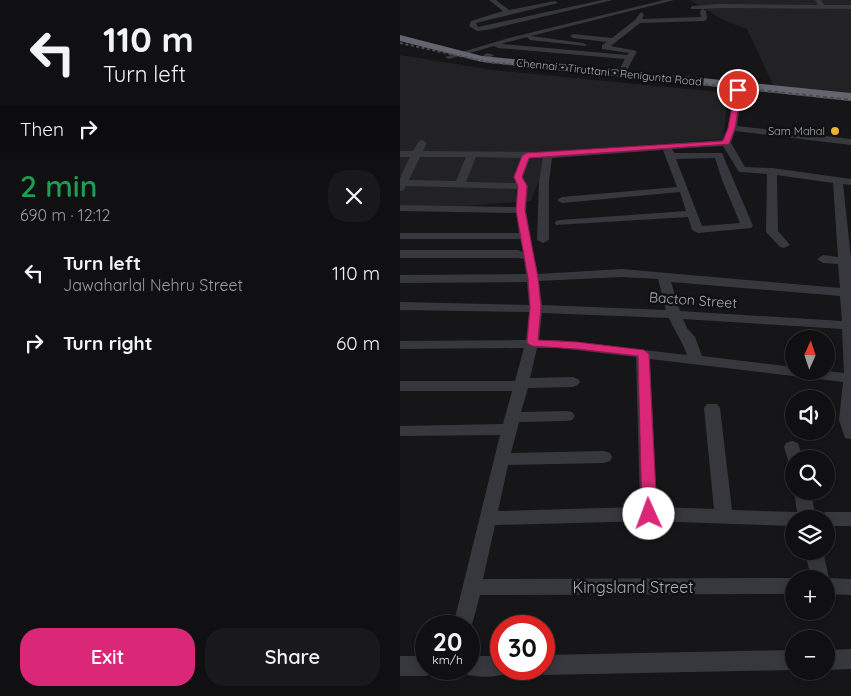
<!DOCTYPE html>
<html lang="en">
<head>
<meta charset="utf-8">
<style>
  :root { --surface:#101012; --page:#19191b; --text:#f1f3f6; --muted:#9c9d9f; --line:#303032; --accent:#db2777 }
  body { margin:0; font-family:Quicksand,sans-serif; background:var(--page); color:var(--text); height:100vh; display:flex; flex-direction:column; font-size:19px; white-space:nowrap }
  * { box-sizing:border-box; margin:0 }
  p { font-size:16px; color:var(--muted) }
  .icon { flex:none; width:28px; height:28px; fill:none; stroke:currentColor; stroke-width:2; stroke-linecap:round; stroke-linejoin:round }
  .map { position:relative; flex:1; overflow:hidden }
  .drawer { display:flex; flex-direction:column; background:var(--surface); width:400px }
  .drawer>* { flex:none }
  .guide { background:#101012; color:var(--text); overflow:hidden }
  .needle { width:32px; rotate:3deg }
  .fabs { position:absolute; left:385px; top:330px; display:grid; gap:10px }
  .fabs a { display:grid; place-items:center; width:50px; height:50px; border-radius:50%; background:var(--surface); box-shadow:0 2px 8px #0003,0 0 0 1px var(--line); font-size:25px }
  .speed { position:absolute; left:15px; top:615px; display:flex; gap:10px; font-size:25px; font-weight:700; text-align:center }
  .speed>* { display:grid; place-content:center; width:65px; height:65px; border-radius:50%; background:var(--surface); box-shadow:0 2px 8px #0003,0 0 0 1px var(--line); line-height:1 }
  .speed small { font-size:12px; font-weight:400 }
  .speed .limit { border:8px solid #d22; background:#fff; color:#111 }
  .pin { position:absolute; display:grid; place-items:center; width:42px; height:42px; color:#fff; margin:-21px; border:2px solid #fff; border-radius:50%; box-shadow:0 1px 5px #0007 }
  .me { position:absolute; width:55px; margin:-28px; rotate:358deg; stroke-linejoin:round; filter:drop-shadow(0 0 4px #0008) }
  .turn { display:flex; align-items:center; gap:18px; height:105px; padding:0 20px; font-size:22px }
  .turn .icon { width:65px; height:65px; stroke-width:2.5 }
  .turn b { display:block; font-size:35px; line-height:42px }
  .then { display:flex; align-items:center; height:48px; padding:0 20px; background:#0003; gap:10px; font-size:19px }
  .round { display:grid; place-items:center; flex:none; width:52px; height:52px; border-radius:20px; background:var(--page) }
  .head { display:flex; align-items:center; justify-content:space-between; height:85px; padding:0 20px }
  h1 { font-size:30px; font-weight:600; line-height:38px; color:#1e9e55 }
  .cta { display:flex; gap:10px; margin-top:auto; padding:10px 20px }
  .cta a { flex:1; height:58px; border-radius:20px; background:var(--accent); color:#fff; font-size:20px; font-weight:600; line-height:58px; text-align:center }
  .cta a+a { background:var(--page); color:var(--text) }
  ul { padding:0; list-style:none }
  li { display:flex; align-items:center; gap:15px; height:70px; padding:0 20px }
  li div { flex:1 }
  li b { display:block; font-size:19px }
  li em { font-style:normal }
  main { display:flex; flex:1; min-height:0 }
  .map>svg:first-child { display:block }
</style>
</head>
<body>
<main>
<section class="drawer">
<div class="guide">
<div class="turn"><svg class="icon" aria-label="left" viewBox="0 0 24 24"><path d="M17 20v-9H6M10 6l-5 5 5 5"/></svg><div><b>110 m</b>Turn left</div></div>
<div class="then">Then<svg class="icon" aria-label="right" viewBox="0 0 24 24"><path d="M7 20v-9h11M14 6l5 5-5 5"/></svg></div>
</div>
<div class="head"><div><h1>2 min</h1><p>690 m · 12:12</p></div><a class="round"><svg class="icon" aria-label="close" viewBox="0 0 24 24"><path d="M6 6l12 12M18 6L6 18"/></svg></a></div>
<ul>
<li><svg class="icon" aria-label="left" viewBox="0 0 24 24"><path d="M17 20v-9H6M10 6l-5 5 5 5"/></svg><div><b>Turn left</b><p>Jawaharlal Nehru Street</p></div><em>110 m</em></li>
<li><svg class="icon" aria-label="right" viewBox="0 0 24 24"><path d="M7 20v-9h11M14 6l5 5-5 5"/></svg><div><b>Turn right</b></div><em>60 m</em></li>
</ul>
<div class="cta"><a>Exit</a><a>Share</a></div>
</section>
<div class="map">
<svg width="451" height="696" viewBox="0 0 451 696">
  <rect width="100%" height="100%" fill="#161618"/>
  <path fill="#222225" d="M290 0H451V93L373 85 347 29 325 21Z
    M0 55 93 70 328 93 323 139 149 153 131 201 0 211Z"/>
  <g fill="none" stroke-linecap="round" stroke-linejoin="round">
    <path fill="#37383d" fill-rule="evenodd" d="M89 0H96L109 10 155 1 158 3 76 23 78 27 202 0H213L87 30 77 31 69 26 71 21 103 11Z
      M264 0H274L131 36 183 43 187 45 185 46 130 40 127 37 101 44 227 55 229 53 202 49V45L207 42 173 38 170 36 173 34 212 38 235 20 241 12 244 14 242 19 301 17 300 11 303 9H291V7L293 6 320 4 418 5 415 0H421L424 5H451V9L320 8 303 9 306 11 307 19 304 21 240 23 211 46 237 51 225 74 221 76 217 74 225 59 98 48 94 46 49 59 45 57 109 38Z
      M87 53 94 55 87 61H81V57Z
      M335 88 342 90 337 126 451 139V145L335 131 331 143 345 167 372 168 451 179V185L443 184 451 258V439L445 438 439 420 443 382 250 359 257 507 314 509 304 408 307 404H317L320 408 332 510 397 512 394 491H411L416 519H394V526L249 521 95 525 83 579 394 578 396 579H394V594L80 595 70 632 69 626H53L100 435 0 436V426L103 424 112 391H0V381H115L124 348 0 349V341L126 340 129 312 0 310V302L129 305 127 282 0 283V275L126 274 124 259 118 258H0V250H118L134 256 138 274 222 269 440 288 438 264 423 263 417 259 423 255 438 257 433 183 377 175 378 231 390 245 384 248 380 247 366 232 367 174 339 172 323 146 272 149 274 153H322L353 226 351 228 298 233 292 230 288 217 156 225 155 223 156 221 160 220 286 211 280 192 162 203 157 200 162 197 277 187 263 150 152 158 149 181V240L143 243 137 240 139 181 143 158H130L123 177 128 186 126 210 132 245 130 247H122L120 239H0V233H119L116 213 0 211V205L116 207 118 189 6 186 4 190 0 191V178L10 157H0V151H13L19 141 22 140 27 143 23 151 148 152 322 140 328 128ZM20 157H66L56 181 9 180ZM76 157 121 158 113 177 116 183 66 182ZM315 158 322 180 340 223 302 226 276 159ZM222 277 258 279 266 310 142 305 139 281ZM271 282 440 296 442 321 280 311ZM142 313 269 318C275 332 282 340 287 355L158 340H139ZM283 319 442 329 444 373 426 371H394V367L302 356 295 337 287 328ZM137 348H158L236 357 240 507 98 511 108 465 204 463 210 461 212 457 210 453 204 451 111 453 119 422 167 421 172 420 175 416 172 412 167 411 121 412 128 388 173 387 178 385 180 382 178 379 173 377 130 378Z
      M392 441 398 443 403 459H394V465L389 463 384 447 386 443Z
      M426 512H451V526H426V519H417L420 514Z
      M405 551H423L429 578 451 579V595L426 594V579H411Z
      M451 649V669L426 670V650Z
      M394 650V670L144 675 137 672 135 669H144V655Z
      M0 656H26V669H35L33 673 26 676H0Z
      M69 656H101V669H110L108 673C95 678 75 678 62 673L60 669H69Z"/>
    <path fill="#63666e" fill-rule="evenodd" d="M0 35 82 56 451 93V101L82 62 0 41Z"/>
    <path stroke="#4a4c52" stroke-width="2" stroke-dasharray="3 2.5" stroke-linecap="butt" d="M0 43 87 62 254 79"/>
    <path stroke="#4a4c52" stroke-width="2.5" stroke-dasharray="4 3" stroke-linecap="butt" d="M242 78 451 100"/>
  </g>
  <path fill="#db2777" stroke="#8e194d" d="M338 88 341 90 335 128 329 144 129 158 122 177 127 186 125 210 138 278 141 307 138 340 177 342 244 350 249 354 257 514 254 518 249 520 244 518 242 514 238 356 177 349 132 346 127 343 130 307 128 278 116 210 118 186 114 177 122 156 126 153 323 141 328 128 335 90Z"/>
  <circle fill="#f2b134" stroke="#111113" stroke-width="2" cx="435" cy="131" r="5"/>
  <g text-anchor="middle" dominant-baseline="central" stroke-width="5" stroke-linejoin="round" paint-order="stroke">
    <g font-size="11" fill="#a8adb8" stroke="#111113">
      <text transform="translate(209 72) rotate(6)">Chennai - Tiruttani - Renigunta Road</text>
    </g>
    <g font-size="11" fill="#a8adb8" stroke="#111113" text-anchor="end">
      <text x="425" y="131">Sam Mahal</text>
    </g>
    <g font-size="14" fill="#a8adb8" stroke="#111113">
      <text transform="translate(293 300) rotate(4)">Bacton Street</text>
    </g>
    <g font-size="16" fill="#a8adb8" stroke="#111113">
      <text x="233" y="587">Kingsland Street</text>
    </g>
  </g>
</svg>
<div class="fabs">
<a><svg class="needle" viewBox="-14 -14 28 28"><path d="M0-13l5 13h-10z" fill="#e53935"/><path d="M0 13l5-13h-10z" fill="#9c9d9f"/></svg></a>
<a><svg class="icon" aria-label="sound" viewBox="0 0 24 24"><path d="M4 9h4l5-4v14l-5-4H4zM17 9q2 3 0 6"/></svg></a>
<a><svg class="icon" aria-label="search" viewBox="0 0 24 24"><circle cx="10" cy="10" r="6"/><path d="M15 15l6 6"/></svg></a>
<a><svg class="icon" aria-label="layers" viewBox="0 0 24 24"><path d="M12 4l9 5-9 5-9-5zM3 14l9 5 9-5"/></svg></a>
<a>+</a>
<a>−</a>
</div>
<div class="speed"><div>20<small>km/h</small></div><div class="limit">30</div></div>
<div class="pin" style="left:338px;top:90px;background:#d93025"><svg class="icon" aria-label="arrive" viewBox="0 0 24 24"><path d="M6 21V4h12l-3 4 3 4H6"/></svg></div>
<svg class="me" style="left:249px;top:514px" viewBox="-20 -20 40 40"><circle r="19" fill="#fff"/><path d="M0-13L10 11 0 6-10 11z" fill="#db2777"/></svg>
</div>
</main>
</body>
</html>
